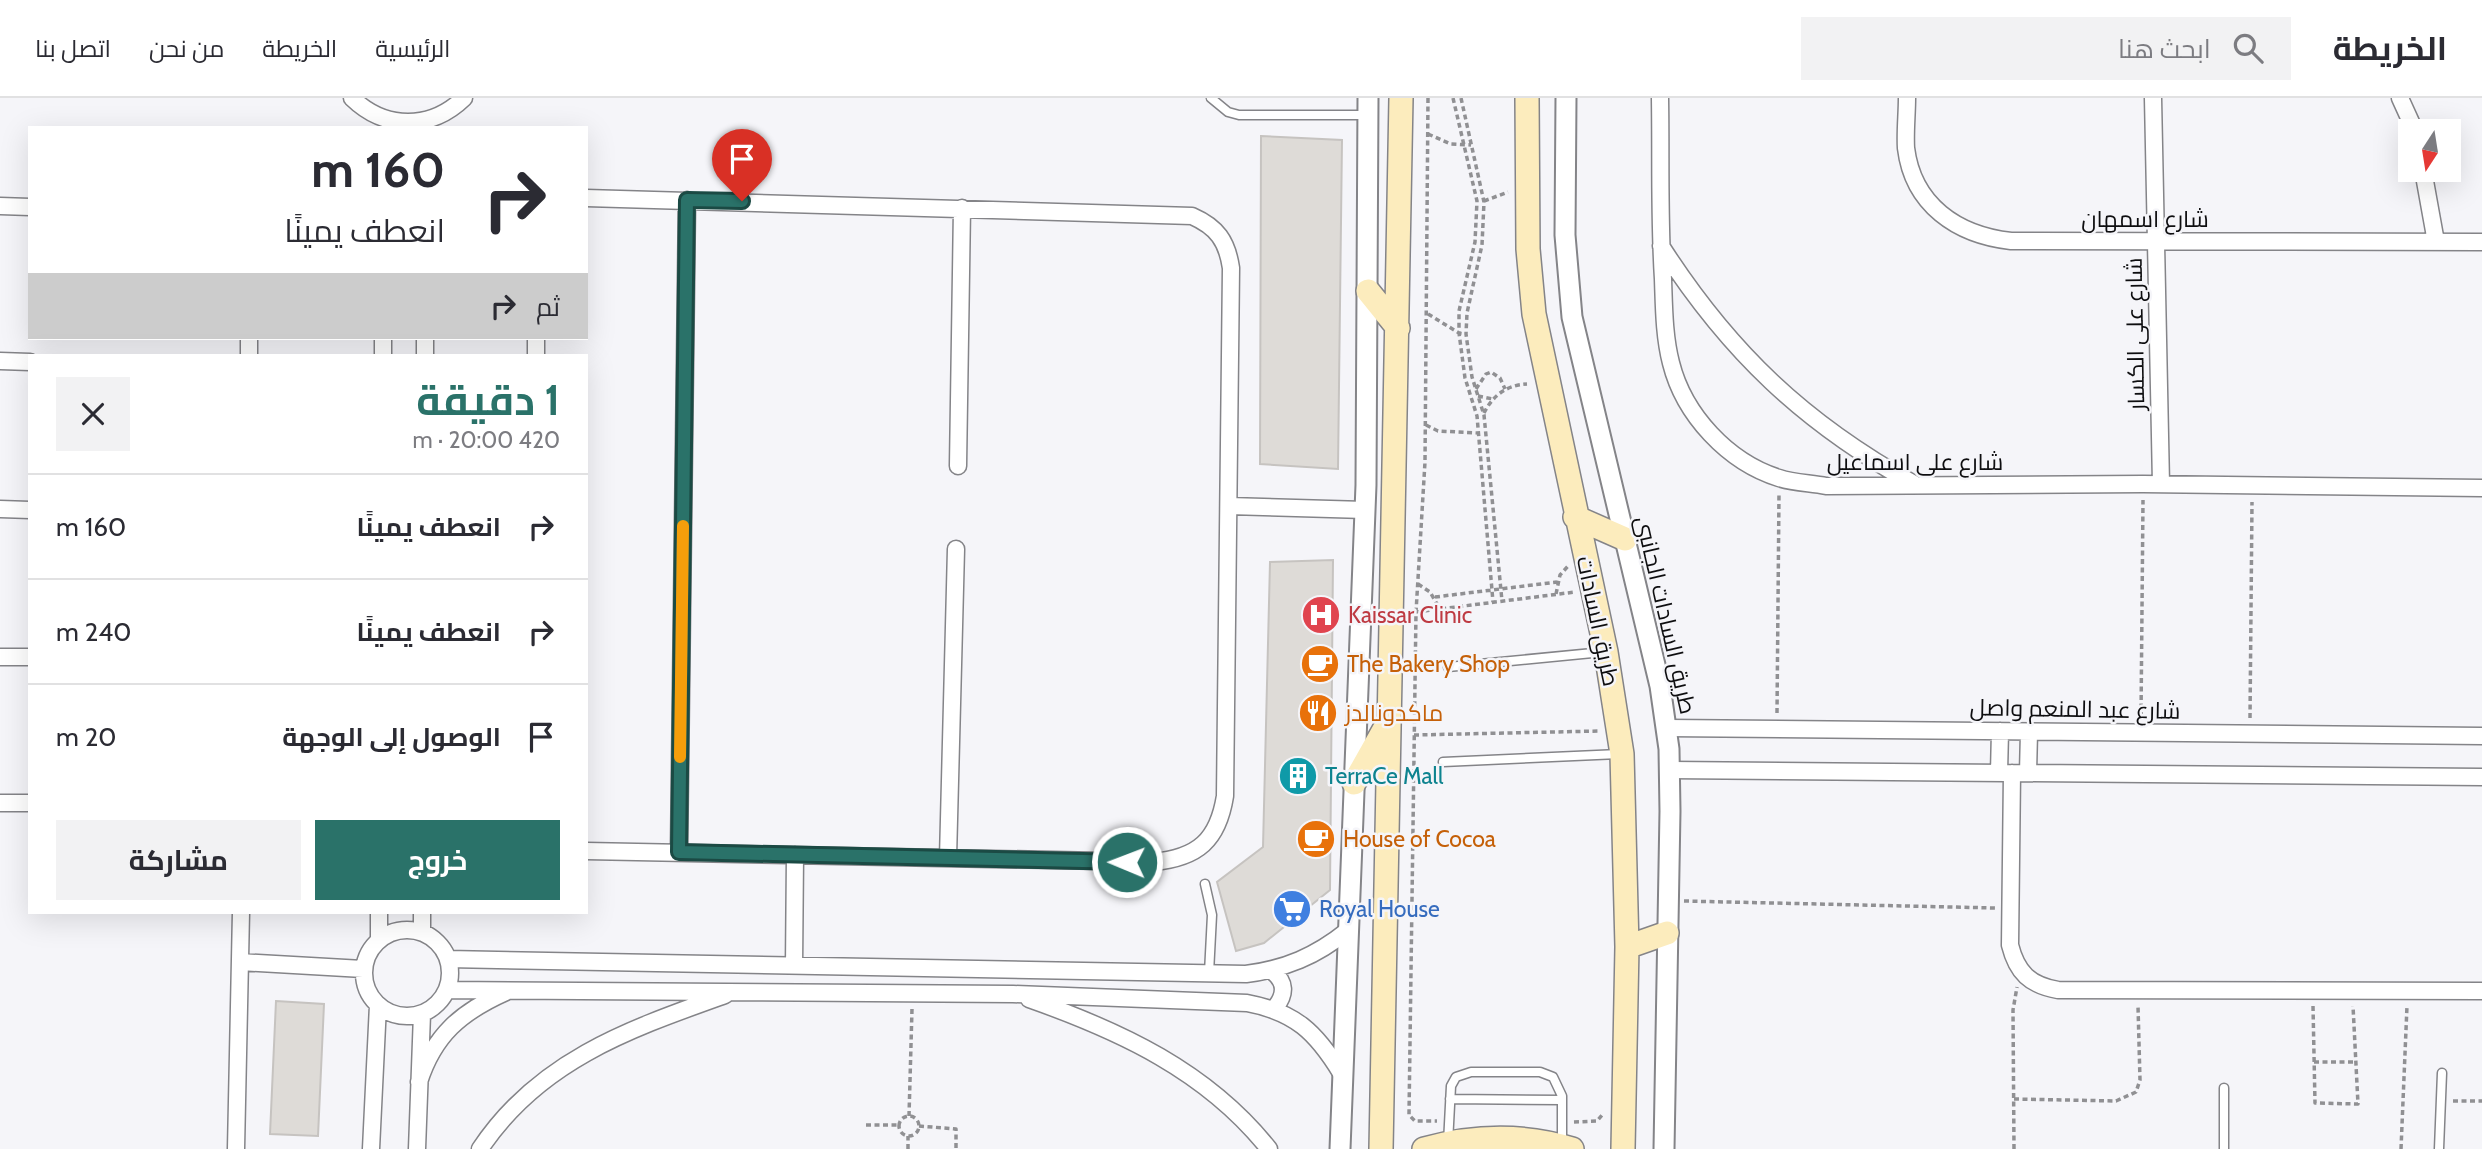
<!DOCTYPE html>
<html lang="ar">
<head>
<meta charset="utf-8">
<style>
  :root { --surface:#fff; --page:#f2f2f3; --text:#2b2b33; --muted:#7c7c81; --line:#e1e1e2; --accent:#2a7269 }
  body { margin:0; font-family:Cabin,Cairo,sans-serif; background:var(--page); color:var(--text); direction:rtl; height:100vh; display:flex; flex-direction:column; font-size:26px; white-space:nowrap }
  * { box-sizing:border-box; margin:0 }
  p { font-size:23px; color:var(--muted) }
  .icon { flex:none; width:38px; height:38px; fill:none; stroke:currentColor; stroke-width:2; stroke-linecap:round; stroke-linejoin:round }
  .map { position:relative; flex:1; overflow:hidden; direction:ltr }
  .drawer { position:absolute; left:28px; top:256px; width:560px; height:560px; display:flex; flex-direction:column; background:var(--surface); border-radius:0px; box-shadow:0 7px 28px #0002; direction:rtl }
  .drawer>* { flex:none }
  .hud { position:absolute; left:28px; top:28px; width:560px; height:214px; border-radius:0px; box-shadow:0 7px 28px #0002; direction:rtl; background:#fff; color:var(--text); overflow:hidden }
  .needle { width:46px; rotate:192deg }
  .buttons { position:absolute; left:2398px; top:21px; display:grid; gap:14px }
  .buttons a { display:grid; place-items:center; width:63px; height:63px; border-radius:0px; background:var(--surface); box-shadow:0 7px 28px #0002; font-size:35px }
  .pin { position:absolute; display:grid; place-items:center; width:60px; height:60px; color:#fff; margin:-72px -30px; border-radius:50% 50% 50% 0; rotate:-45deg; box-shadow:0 0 7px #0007 }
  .pin .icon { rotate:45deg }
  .me { position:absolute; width:77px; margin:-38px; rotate:271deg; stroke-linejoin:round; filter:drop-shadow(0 0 5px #0008) }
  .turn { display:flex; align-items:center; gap:24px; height:147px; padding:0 28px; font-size:32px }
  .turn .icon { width:91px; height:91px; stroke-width:2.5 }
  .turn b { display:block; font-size:49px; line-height:60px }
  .then { display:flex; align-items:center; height:66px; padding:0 28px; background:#0003; gap:14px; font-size:26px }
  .round { display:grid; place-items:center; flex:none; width:74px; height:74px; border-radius:0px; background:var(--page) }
  .overview { display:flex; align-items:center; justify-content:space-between; height:119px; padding:0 28px }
  h1 { font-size:42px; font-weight:700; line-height:52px; color:var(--accent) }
  .action { display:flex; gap:14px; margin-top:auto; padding:14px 28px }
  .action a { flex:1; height:80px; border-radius:0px; background:var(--accent); color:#fff; font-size:28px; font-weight:700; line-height:80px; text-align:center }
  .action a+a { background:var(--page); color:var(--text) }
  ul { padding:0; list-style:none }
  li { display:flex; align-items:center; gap:21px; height:105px; padding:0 28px; border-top:2px solid var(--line) }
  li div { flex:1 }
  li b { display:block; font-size:26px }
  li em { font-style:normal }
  header { display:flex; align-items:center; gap:42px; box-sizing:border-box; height:98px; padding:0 35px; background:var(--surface); border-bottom:2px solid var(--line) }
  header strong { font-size:33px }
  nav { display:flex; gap:38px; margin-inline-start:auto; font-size:24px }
  .search { width:490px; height:63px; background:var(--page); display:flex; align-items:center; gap:18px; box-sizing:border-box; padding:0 24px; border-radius:0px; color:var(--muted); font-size:26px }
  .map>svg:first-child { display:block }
</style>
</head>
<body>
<header>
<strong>الخريطة</strong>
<div class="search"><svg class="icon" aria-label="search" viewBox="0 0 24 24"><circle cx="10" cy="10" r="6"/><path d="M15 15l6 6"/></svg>ابحث هنا</div>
<nav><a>الرئيسية</a><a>الخريطة</a><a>من نحن</a><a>اتصل بنا</a></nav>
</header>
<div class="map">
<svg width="2482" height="1051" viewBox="0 0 2482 1051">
  <rect width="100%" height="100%" fill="#f5f5f9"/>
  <path fill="#dedbd7" stroke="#c6c3c0" stroke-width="2" d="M1261 38 1342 42 1338 371 1260 366Z
    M1333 462 1330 792 1264 845 1236 853 1217 784 1263 749 1270 464Z
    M276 903 324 906 318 1038 270 1036Z"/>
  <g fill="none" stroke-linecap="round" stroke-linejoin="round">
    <g stroke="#848488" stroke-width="11">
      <path id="service" d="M1211 0 1228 14 1239 17H1368
        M1448 569 1603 554
        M1443 664 1619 656
        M1205 786 1212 817 1209 875
        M2224 990V1051
        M1450 1001 1562 1002
        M1448 1045 1451 988 1456 979 1471 974H1540L1553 979 1562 998V1045
        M2439 1051 2442 975"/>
    </g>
    <g stroke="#848488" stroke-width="19">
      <path id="minor" d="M352 0C385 32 431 32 464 0
        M1660 0C1661 60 1659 120 1663 181 1664 209 1664 238 1671 265 1684 317 1728 364 1779 380 1794 385 1811 385 1826 388L2143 386 2482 390
        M1907 0C1907 16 1905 34 1906 50 1913 107 1957 137 2011 143L2482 144
        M2153 0 2161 386
        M2400 0 2415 33
        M2423 72 2436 144
        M586 100 1192 118C1217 129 1227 143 1231 170L1225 698C1218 742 1198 760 1153 764L586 753
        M0 108 30 109
        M1661 148C1729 254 1804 325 1914 386
        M249 257V240
        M383 257V240
        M425 257V240
        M536 257V240
        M0 263 30 264
        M958 368 962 110
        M1229 408 1365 412
        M0 411 30 412
        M0 559H30
        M1667 630 2482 638
        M1670 672 2482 679
        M1999 675 2000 633
        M2012 675 2010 847C2017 875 2030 887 2058 892L2482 893
        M2028 675 2029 634
        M0 705H30
        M679 754 687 102
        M948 760 956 451
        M364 875a43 43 0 1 1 86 0a43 43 0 1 1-86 0Z
        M422 834V814
        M379 842V814
        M448 861 1246 876C1285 871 1316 858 1347 833
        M240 864 363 871
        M794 868 795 757
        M1272 873C1286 884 1286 896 1275 910
        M447 892 1013 896 1247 905C1295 914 1316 934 1341 975
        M1029 901C1120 933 1207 973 1269 1051
        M419 984C434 937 461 914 506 894
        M236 1051 241 814
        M371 1051 378 907
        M417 1051 422 916
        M480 1051C539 962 630 931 725 897"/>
    </g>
    <g stroke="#848488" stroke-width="23">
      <path id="tertiary" d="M1566 0 1565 137 1572 219 1660 588 1669 651 1670 713 1664 1051
        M1340 1051 1366 387 1368 0"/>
    </g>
    <g stroke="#848488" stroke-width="26">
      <path id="secondary" d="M1527 0 1528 151 1534 216 1606 554 1622 656 1627 849 1623 1051
        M1368 193 1398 230
        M1575 419 1625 441
        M1354 685 1389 623
        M1627 849 1667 835
        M1381 1051 1401 0
        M1424 1051C1472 1038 1523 1036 1572 1051"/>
    </g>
    <path stroke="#909093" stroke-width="3.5" stroke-dasharray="5 3.5" stroke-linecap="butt" d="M1428 0 1425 364 1416 514 1409 1017 1415 1023H1437
      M1453 0 1477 103 1475 144 1459 213V235L1465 280 1477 318 1493 504
      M1461 0 1484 104 1482 147 1467 215 1466 236 1472 279 1484 317 1502 503
      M1428 36 1451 46 1471 47
      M1484 103 1508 94
      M1428 216 1459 235 1466 236
      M1476 291 1486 276 1491 274 1500 280 1505 291
      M1478 298 1493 301
      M1484 315C1493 297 1507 287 1527 286
      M1426 327 1438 333 1478 335
      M1418 486 1430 494 1440 511
      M1556 496 1560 477 1569 467
      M1435 499 1557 484
      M1416 514 1575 494
      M1777 615 1779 395
      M2141 619 2143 402
      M2250 620 2252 404
      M1414 637 1600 633
      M1684 803 1995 810
      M2313 908 2315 1005 2358 1006 2353 908
      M2314 964H2356
      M2014 1001 2116 1003 2136 994 2140 982 2138 908
      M2453 1003H2482
      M909 1018 912 911
      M899 1028a10 10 0 1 1 20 0a10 10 0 1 1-20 0Z
      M1574 1024 1597 1023 1602 1017
      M866 1027H899
      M919 1028 956 1031V1051
      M908 1051V1038
      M2014 1051 2013 912 2017 889
      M2401 1051 2407 908"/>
    <use href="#service" stroke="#fff" stroke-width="8"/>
    <use href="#minor" stroke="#fff" stroke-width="16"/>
    <use href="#tertiary" stroke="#fff" stroke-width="19"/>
    <use href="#secondary" stroke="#fcecbd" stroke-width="23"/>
  </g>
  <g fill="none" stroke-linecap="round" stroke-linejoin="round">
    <g stroke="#1b4a44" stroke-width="18">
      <path id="route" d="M742 103 687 102 679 754 1127 764"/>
    </g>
    <use href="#route" stroke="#2a7269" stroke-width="12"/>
    <path stroke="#f59e0b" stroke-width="12" d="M680 659 683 428"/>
  </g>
  <defs>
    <g id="hospital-disc" transform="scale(2.0125)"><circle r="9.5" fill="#e0444e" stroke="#f5f5f9"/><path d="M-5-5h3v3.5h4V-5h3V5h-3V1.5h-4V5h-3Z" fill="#fff"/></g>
    <g id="cafe-disc" transform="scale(2.0125)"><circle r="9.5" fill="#e8710a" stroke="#f5f5f9"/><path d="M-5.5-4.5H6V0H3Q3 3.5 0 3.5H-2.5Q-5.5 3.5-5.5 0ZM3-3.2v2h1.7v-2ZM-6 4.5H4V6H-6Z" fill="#fff"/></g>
    <g id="restaurant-disc" transform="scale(2.0125)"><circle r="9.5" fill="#e8710a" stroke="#f5f5f9"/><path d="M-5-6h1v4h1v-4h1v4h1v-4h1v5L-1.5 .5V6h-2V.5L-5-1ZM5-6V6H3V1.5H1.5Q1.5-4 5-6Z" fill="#fff"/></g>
    <g id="building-disc" transform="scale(2.0125)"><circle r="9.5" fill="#0f9aa8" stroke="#f5f5f9"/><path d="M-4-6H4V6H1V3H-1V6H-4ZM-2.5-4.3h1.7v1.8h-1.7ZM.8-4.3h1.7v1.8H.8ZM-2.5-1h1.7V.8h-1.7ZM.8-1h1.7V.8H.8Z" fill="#fff"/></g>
    <g id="supermarket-disc" transform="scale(2.0125)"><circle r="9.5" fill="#3f7fe0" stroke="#f5f5f9"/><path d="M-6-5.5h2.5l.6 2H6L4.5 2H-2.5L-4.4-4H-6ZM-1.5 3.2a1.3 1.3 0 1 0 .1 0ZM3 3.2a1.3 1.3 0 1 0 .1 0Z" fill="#fff"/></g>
  </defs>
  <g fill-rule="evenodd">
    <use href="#hospital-disc" x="1321" y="517"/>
    <use href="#cafe-disc" x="1320" y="566"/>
    <use href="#restaurant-disc" x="1318" y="615"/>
    <use href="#building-disc" x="1298" y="678"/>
    <use href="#cafe-disc" x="1316" y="741"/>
    <use href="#supermarket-disc" x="1292" y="811"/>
  </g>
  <g text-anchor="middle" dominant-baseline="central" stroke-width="5" stroke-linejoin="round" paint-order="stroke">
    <g font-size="23" fill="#0e0e10" stroke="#f5f5f9">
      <text x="2145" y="121">شارع اسمهان</text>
      <text transform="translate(2135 236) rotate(-91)">شارع على الكسار</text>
      <text x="1915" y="364">شارع على اسماعيل</text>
      <text transform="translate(1666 517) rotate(77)">طريق السادات الجانبى</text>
      <text transform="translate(1598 523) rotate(78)">طريق السادات</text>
      <text transform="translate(2075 611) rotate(1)">شارع عبد المنعم واصل</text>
    </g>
    <g font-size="23" fill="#be3a42" stroke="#f5f5f9" text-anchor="start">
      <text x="1348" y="517">Kaissar Clinic</text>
    </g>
    <g font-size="23" fill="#c56008" stroke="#f5f5f9" text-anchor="start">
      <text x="1347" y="566">The Bakery Shop</text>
      <text x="1345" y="615">ماكدونالدز</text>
      <text x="1343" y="741">House of Cocoa</text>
    </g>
    <g font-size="23" fill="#0d838f" stroke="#f5f5f9" text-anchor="start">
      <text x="1325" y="678">TerraCe Mall</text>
    </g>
    <g font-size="23" fill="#366cbe" stroke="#f5f5f9" text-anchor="start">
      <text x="1319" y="811">Royal House</text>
    </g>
  </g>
</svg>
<div class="buttons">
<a><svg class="needle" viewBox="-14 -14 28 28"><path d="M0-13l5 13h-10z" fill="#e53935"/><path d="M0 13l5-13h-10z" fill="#7c7c81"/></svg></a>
</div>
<div class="pin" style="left:742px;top:103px;background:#d93025"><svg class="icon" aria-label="arrive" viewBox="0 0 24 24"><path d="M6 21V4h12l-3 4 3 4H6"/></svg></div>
<svg class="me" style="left:1127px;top:764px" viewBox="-20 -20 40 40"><circle r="17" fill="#2a7269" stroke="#fff" stroke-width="3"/><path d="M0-11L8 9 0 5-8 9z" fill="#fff"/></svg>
<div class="hud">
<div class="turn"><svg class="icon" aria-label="right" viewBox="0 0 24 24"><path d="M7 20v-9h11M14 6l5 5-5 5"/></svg><div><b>160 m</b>انعطف يمينًا</div></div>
<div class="then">ثم<svg class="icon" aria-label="right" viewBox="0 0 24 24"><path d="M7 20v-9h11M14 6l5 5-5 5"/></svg></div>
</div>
<section class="drawer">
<div class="overview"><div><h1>1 دقيقة</h1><p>420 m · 20:00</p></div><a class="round"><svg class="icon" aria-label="close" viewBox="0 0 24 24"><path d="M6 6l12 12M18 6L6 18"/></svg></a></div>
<ul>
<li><svg class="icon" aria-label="right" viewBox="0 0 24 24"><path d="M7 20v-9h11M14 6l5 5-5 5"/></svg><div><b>انعطف يمينًا</b></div><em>160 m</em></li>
<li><svg class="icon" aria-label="right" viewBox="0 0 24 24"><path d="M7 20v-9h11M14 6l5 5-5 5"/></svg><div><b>انعطف يمينًا</b></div><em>240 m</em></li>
<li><svg class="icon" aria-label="arrive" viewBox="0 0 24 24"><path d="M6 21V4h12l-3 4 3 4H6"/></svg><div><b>الوصول إلى الوجهة</b></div><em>20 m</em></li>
</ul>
<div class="action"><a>خروج</a><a>مشاركة</a></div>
</section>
</div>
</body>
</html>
